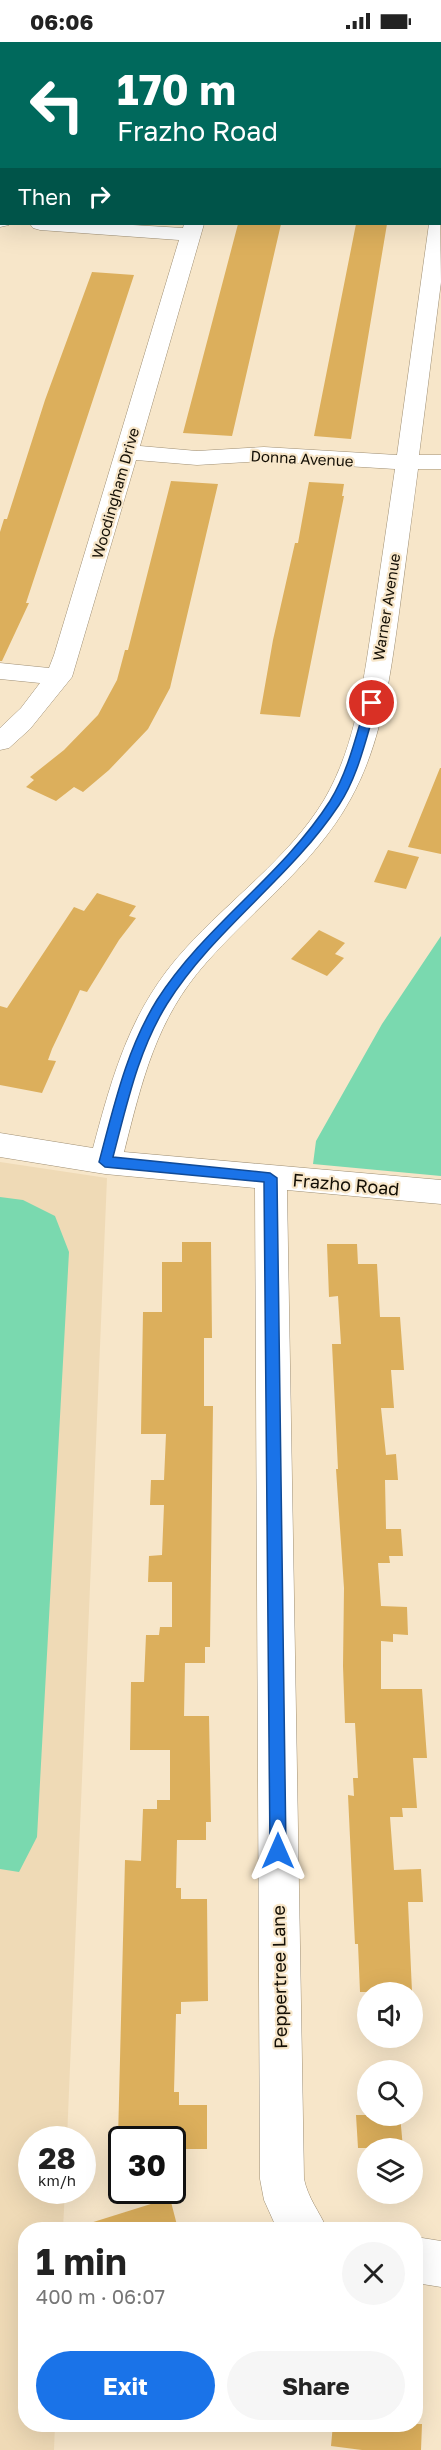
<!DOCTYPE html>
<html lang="en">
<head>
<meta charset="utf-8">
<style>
  :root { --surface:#fff; --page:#f6f6f6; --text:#222; --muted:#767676; --accent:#1a73e8 }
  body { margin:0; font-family:"Golos Text",sans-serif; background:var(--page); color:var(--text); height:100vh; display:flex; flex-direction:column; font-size:22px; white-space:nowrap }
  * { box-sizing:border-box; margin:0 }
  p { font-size:20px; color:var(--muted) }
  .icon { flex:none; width:33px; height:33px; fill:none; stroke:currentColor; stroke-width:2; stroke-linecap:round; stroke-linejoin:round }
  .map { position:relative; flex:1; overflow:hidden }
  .drawer { position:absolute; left:18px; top:2180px; width:405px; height:210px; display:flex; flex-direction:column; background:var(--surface); border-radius:24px; box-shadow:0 6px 24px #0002 }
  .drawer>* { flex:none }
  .hud { position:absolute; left:0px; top:0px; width:441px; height:183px; box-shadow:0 6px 24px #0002; background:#00695c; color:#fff; overflow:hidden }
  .controls { position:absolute; left:357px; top:1940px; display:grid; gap:12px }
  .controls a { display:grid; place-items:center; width:66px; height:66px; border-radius:50%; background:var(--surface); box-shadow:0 6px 24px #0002; font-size:30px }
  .speed { position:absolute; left:18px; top:2084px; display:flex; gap:12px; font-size:30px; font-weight:700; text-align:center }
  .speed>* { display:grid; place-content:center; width:78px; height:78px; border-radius:50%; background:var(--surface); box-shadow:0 6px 24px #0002; line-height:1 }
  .speed small { font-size:15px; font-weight:400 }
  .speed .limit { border:3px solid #111; border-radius:9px; background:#fff; color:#111 }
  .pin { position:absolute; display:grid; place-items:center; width:51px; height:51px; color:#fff; margin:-26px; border:3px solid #fff; border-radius:50%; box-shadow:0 2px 6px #0007 }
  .me { position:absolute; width:66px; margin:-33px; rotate:0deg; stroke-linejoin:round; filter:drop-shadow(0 0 4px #0008) }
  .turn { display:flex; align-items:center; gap:21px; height:126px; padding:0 18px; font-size:27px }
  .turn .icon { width:78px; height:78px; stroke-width:2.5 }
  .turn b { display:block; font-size:42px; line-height:51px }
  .then { display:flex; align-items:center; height:57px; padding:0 18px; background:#0003; gap:12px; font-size:22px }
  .round { display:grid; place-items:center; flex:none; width:63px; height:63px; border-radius:32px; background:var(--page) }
  .headline { display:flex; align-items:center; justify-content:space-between; height:102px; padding:0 18px }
  h1 { font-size:36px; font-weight:700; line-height:45px }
  .button { display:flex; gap:12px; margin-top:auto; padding:12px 18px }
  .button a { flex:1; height:69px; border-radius:36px; background:var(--accent); color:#fff; font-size:24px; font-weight:700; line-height:69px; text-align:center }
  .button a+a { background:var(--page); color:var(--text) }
  .status { display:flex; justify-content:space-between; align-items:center; height:42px; padding:0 30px; background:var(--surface); direction:ltr }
  .status svg { height:16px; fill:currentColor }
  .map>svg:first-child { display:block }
</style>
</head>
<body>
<div class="status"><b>06:06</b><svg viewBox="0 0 49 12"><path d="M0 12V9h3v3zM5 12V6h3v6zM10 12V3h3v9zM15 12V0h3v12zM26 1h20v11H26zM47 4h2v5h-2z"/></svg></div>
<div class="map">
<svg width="441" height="2408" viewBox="0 0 441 2408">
  <rect width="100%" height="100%" fill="#f7e6c9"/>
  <path fill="#efdab6" d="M0 1120 107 1136 67 2097H32V2148H65L63 2187H26V2382H55L54 2408H0Z"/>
  <path fill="#7ad9af" d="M441 894V1134L313 1122 316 1099 382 982Z
    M0 1155 23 1158 55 1174 69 1210 37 1795 19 1830 0 1827Z"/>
  <path fill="#dcaf5c" d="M238 182H281L233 390 232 394 183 391Z
    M356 182H387L351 397 314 394Z
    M92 230 134 233 26 561H29L2 619H0V490L4 477H7L45 358Z
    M171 439 218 442 170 646 148 687 109 728 83 750 74 745 56 759 26 745 34 738 30 735 64 708 98 673 117 638 125 608H128Z
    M309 440 344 442 342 454H344L300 675 260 672 273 598 295 501H298Z
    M440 726H441V812L408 805Z
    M388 808 419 815 406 847 374 840Z
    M97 851 136 864 129 874 136 876 119 898 87 950 80 948 52 1007 48 1018 56 1019 42 1051 0 1043V964L7 966 74 865 84 869Z
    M319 888 345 901 335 912 344 916 327 934 291 917Z
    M182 1200H211L212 1296H204V1364H213L210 1605H205V1621H185L184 1674H209L211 1780H206V1798H177L176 1846H181V1857H207L208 1959 181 1960V1972H176L174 2050H179V2063H207V2107H172V2097H118L125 1818 141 1819 143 1767H157V1758H170V1708H130L131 1640H144L146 1593H159L160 1585H172V1540H148L149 1514 162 1513 164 1463H150L151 1438H164L166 1392H141L143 1270H162V1220H182Z
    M327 1202H357L358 1222H377L380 1275H400L404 1328H391L394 1366H381L386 1413 396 1412 398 1438H385L386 1487H401L403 1514H389L390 1521H378L381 1564 407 1565 408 1593 393 1592V1600L381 1599V1647H422L427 1716H413L417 1766H402L403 1775H390L394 1828 421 1827 423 1860H408L412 1950H360L358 1902H355L348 1753 354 1754 353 1736H358L355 1681H345L343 1624 344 1546 336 1427H338L332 1302H341L338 1254 329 1255Z
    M356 2073H400L403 2106H358Z
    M170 2156 178 2187H88L87 2182Z
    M333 2382H422L421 2408H362L331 2404Z"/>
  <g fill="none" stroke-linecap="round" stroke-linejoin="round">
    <g stroke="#9f8f74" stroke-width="1">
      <path id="minor" d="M103 0H121L102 2Z
        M0 173 2 182H10L9 183 0 185Z
        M440 176 441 240 419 413H441V427H418C412 475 405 523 399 571 390 635 382 701 350 758 315 822 253 867 206 921 156 977 142 1039 124 1110L441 1138V1162L287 1148 304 2137C308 2156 319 2169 327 2187H277L264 2158 260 2137 255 1146 105 1132 0 1115V1091L93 1106C113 1031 131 966 185 907 230 857 289 816 324 758 357 702 364 634 374 570 381 523 388 475 395 427L264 419 197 423 136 418 72 635 30 687 9 706 0 708V686L21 666 40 641 0 637V621L49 626 54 613 179 198 40 188 33 186 30 182H116L183 186 184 182H204L140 404 197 409 264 405 397 413 429 182H440Z
        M416 2195 441 2199V2245L416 2241Z"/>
    </g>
    <use href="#minor" fill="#fff" fill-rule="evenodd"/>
  </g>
  <path fill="#1a73e8" stroke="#114b97" stroke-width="1.5" d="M372 658 377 661C366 695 359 733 339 763 290 837 214 887 167 962 138 1009 127 1062 113 1115L270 1131 277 1136 286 1809 284 1815 278 1817 272 1815 270 1809 264 1140 105 1125 99 1120C114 1064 126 1008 157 958 205 883 282 834 330 759 348 730 356 694 366 661Z"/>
  <g text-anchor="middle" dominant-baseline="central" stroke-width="4.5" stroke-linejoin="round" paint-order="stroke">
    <g font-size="15" fill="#140f05" stroke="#f7e6c9">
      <text transform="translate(302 416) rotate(3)">Donna Avenue</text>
      <text transform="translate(115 451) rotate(-74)">Woodingham Drive</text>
      <text transform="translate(386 565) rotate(-81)">Warner Avenue</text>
    </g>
    <g font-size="18" fill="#140f05" stroke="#f7e6c9">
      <text transform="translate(346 1142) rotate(5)">Frazho Road</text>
      <text transform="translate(279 1935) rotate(-91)">Peppertree Lane</text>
    </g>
  </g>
</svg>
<div class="controls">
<a><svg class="icon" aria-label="sound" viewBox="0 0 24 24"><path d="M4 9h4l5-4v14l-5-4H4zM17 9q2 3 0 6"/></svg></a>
<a><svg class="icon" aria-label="search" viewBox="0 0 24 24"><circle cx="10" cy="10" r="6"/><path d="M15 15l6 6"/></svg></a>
<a><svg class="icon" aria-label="layers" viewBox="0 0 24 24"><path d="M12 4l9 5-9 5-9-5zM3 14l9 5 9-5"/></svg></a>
</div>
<div class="speed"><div>28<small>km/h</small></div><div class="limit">30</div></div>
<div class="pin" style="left:372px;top:661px;background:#d93025"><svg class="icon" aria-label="arrive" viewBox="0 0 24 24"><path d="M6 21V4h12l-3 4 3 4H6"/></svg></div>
<svg class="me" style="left:278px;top:1809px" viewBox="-20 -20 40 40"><path d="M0-17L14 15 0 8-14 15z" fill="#1a73e8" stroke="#fff" stroke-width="4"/></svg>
<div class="hud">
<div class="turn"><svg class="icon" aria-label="left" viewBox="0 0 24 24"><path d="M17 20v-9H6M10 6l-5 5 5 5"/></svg><div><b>170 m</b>Frazho Road</div></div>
<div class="then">Then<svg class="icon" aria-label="right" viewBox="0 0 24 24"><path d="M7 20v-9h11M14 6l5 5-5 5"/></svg></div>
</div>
<section class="drawer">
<div class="headline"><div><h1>1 min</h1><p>400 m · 06:07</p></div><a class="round"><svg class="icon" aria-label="close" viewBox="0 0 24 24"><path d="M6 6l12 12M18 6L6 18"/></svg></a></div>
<div class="button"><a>Exit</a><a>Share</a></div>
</section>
</div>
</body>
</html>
